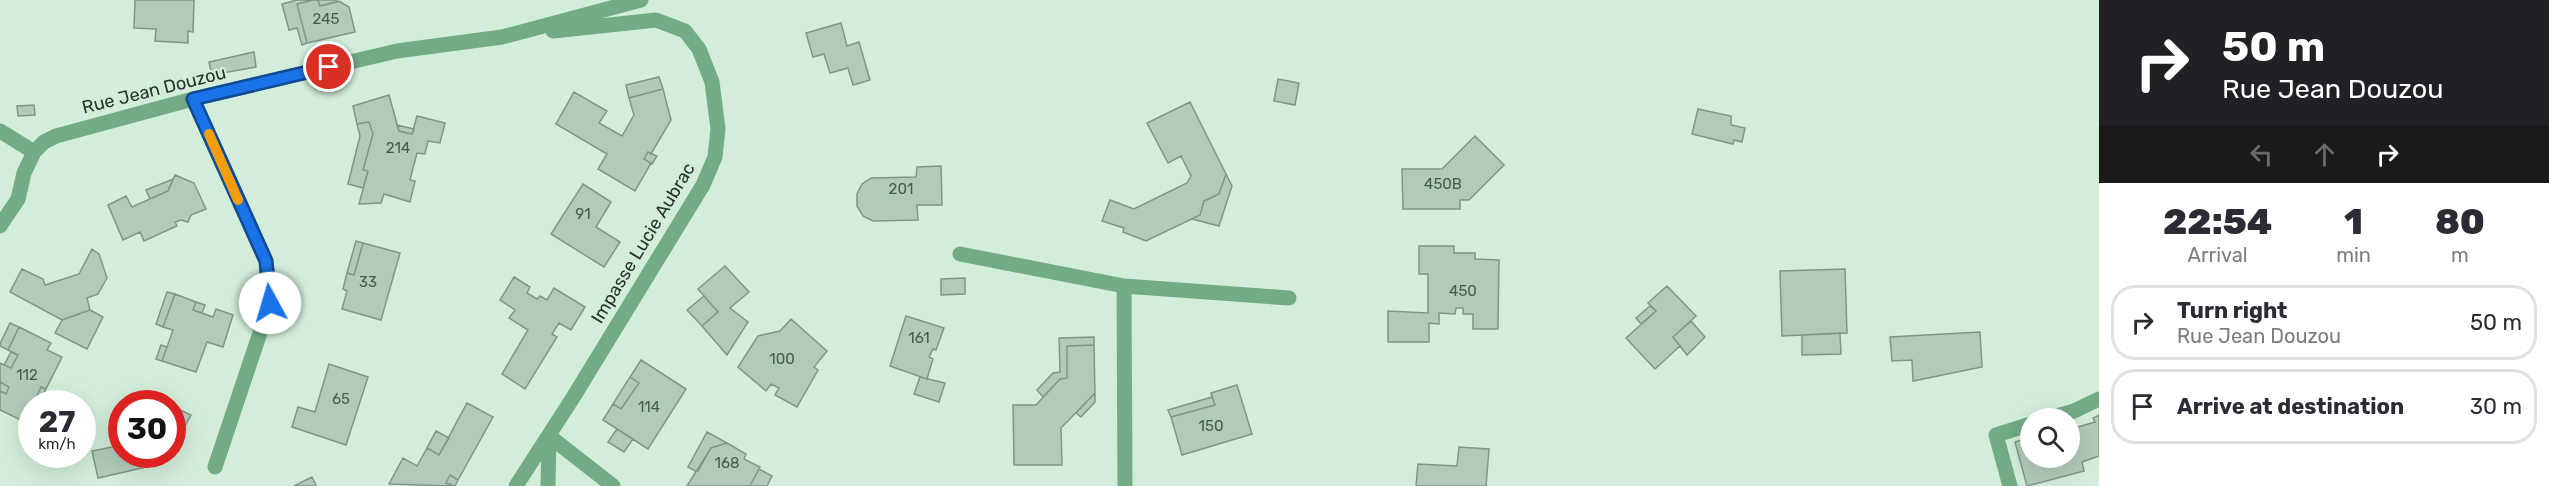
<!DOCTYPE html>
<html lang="en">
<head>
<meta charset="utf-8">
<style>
  :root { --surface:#fff; --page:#f7f7f7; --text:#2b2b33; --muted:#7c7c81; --line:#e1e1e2 }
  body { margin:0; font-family:Rubik,sans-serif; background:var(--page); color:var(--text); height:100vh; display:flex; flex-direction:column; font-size:22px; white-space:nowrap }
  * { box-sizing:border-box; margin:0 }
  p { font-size:20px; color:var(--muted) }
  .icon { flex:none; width:33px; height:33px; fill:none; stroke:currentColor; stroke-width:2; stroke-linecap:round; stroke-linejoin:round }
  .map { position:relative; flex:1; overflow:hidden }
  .sheet { display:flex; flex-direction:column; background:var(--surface); width:450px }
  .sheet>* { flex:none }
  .hud { background:#202124; color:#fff; overflow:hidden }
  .fabs { position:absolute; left:2020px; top:408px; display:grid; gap:12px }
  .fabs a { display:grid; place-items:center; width:60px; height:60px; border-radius:50%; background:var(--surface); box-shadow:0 6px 24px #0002; font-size:30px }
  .speed { position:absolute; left:18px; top:390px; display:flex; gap:12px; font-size:30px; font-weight:700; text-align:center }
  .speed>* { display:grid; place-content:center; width:78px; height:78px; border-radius:50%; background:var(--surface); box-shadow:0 6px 24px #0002; line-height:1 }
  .speed small { font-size:15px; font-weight:400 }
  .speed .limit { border:9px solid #d22; background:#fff; color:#111 }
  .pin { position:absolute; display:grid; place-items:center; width:51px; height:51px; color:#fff; margin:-26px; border:3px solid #fff; border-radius:50%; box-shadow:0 2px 6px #0007 }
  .me { position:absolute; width:66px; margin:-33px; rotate:354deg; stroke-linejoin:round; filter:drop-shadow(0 0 4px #0008) }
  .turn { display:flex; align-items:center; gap:21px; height:126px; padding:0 24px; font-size:27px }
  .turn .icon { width:78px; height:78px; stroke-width:2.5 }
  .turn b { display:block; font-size:42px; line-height:51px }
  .lanes { display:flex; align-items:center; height:57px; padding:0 24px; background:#0003; justify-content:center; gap:30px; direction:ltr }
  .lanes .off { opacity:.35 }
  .eta { display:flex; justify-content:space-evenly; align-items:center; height:102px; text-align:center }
  .eta b { font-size:36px; font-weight:800; line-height:42px }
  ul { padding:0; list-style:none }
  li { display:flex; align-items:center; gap:18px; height:75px; margin:0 12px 9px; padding:0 12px; border:3px solid var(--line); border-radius:24px }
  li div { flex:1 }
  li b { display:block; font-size:22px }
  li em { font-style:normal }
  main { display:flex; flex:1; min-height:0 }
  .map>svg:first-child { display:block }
</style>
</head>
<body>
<main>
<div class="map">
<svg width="2099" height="486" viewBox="0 0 2099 486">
  <rect width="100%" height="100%" fill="#d2edda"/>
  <path fill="#b1cbb9" stroke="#7e9786" stroke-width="1.5" d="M135 0H194L193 32 188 31V43L155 41 156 29 134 28Z
    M297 0H313L297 4 307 43 302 45 297 28 289 30 282 4Z
    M313 0H318L320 6 339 1 349 7 355 32 307 43 297 4Z
    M318 0H336L337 2 320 6Z
    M841 23 847 46 859 42 870 80 853 85 848 68 830 73 824 54 813 57 806 33Z
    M254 52 256 67 212 75 209 62Z
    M659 77 663 89 629 98 626 85Z
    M1278 79 1299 83 1295 105 1274 101Z
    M663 89 671 120 651 154 648 152 644 159 651 163 635 191 598 169 607 154 556 124 574 92 607 111 599 123 622 136 634 115 629 98Z
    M389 95 399 131 412 134 417 116 445 123 440 143 428 141 425 154 417 153 410 180 415 181 410 202 384 194 381 203 359 204 368 171 363 170 373 134 369 122 357 124 353 106Z
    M1190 102 1226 174 1219 194 1204 201 1200 215 1146 241 1123 232 1124 228 1102 221 1110 200 1134 209 1187 183 1191 176 1181 156 1168 163 1147 123Z
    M34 105 35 115 18 116 17 106Z
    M1698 109 1731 116V125L1745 128 1742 142 1734 140 1733 144 1692 134Z
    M369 122 373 134 363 170 368 171 363 188 348 184 360 136 357 124Z
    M397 125 414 129 412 134 399 131Z
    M1475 136 1504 165 1469 200H1460V209H1403L1402 169H1442Z
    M648 152 657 156 652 164 644 159Z
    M941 166 942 205H917L918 220 873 221 863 216 857 206V194L862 184 871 178 916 177 917 167Z
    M1226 174 1232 186 1219 226 1192 219 1200 215 1204 201 1219 194Z
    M175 175 194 183 206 209 191 215 188 222 181 220 175 222 177 226 144 241 140 232 123 240 108 205 126 196 132 207 168 191Z
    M173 179 168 191 150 199 146 190Z
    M583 184 611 202 596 227 620 242 604 267 551 234Z
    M356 241 363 243 354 275 347 273Z
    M363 243 400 253 381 320 342 309 347 291 343 289 347 273 354 275Z
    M1419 246H1454V253H1475V259L1499 260 1498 329H1473V314H1463V308H1456L1455 314 1439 313V324L1429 323V342H1388V311L1428 313V274H1419Z
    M92 249 99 254 107 278 98 294 87 298 90 310 62 320 10 292 22 269 43 279 45 285 79 274Z
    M725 266 749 292 730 308 748 322 727 355 702 326 718 312 698 289Z
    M1845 269 1847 333 1782 336 1780 271Z
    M514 277 530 287 527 293 537 299 540 296 547 300 554 288 585 307 571 330 559 323 552 334 557 337 525 389 502 374 528 330 509 318 515 310 500 300Z
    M965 278V294L941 295V279Z
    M1667 286 1696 316 1673 337 1680 346 1655 369 1626 338 1656 311 1648 303Z
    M167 292 175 294 163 327 156 324Z
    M175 294 196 302 193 310 213 317 216 309 233 315 223 347 207 342 196 372 162 361 173 330 163 327Z
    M704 296 718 312 702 326 687 310Z
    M196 302 205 305 202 313 193 310Z
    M1650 306 1656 311 1641 324 1636 318Z
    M90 310 103 317 87 349 55 333 62 320Z
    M906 316 944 328 936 350 933 349 929 357 933 359 927 379 890 366Z
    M791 319 827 351 814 367 818 370 797 407 775 395 779 388 771 384 766 391 738 367 758 336 780 331Z
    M1691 321 1705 337 1687 355 1673 337Z
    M10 323 19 327 8 350 0 346V344Z
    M19 327 51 343 47 350 62 357 46 389 41 387 35 400 39 402V404H32V418L29 424 0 410V391L6 394 9 387 0 382V363L11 368 18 355 8 350Z
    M1980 332 1982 367 1913 381 1912 360 1892 361 1890 337Z
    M1840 333 1841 354 1802 355V335Z
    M1094 337V345L1067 346V378L1060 379 1043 397 1037 390 1053 373 1060 372 1059 338Z
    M161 345 167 347 162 361 156 359Z
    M1094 345 1095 393 1061 428 1062 465H1014L1013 405H1036L1060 379 1067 378V346Z
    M11 352 18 355 11 368 4 365Z
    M641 360 686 389 648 449 603 420 613 404 621 409 639 383 630 377Z
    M329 364 368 377 346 445 292 427 298 407 315 412Z
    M630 377 639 383 621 409 613 404Z
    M920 377 945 383 939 402 914 394Z
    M0 382 9 387 6 394 0 391Z
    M1237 385 1252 434 1182 455 1171 417 1215 405 1211 393Z
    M41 387 46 389 39 402 35 400Z
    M1095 393V402L1081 417 1076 413Z
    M1212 397 1215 405 1171 417 1168 410Z
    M467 403 493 417 458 480 450 475 446 483 453 486 389 484 403 458 417 466 427 448 439 455Z
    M172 406 191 415 178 439 172 436Z
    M2099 415V456L2082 462 2084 471 2027 486 2015 442 2031 437V458H2070V425L2071 429 2095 422 2093 418Z
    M617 429 633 439 624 452 608 442Z
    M436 431 449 438 439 455 427 448Z
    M707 432 727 443 711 448 698 471H695L688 467Z
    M727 443 746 454 744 459 760 467 750 486H687L711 448Z
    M122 445V454H162L164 463 98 478 92 451Z
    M1459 447 1489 449 1486 486H1416L1418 464 1457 466Z
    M759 469 772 476 767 486H750Z
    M450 475 458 480 455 486 446 483Z
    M312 477 316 485 314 486H294Z"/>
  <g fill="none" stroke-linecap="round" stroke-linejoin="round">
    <path stroke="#72ab86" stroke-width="15" d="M2050 418 2074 411 2099 399
      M2010 486 1996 435 2031 424"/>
    <path stroke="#72ab86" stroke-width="15" d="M193 99 266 261 270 303 215 467
      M0 131 34 152
      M0 226 18 199 24 173 34 152 44 142 56 136 193 99 397 51 502 37 641 0
      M960 254 1124 286
      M549 436 613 486
      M516 486 574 396 703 185 715 157 718 129 712 82 699 49 685 31 656 20 553 31
      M548 486 549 436
      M1125 486 1124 286 1289 298"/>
  </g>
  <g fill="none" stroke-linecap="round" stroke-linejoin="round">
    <g stroke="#114b97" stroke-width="15">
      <path id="route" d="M270 303 266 261 193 99 329 67"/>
    </g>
    <use href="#route" stroke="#1a73e8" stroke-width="10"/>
    <path stroke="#f59e0b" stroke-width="10" d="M209 134 238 200"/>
  </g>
  <g text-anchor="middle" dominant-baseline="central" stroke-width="4.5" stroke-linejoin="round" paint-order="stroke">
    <g font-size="15" fill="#4b594f">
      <text x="326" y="19">245</text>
      <text x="398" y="148">214</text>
      <text x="1443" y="184">450B</text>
      <text x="901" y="189">201</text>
      <text x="583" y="214">91</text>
      <text x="368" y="282">33</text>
      <text x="1463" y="291">450</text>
      <text x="919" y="338">161</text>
      <text x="782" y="359">100</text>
      <text x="27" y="375">112</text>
      <text x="341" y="399">65</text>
      <text x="649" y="407">114</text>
      <text x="1211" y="426">150</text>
      <text x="727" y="463">168</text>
    </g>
    <g font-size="18" fill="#29332c" stroke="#d2edda">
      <text transform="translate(154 90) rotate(-14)">Rue Jean Douzou</text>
      <text transform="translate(643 243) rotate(-59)">Impasse Lucie Aubrac</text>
    </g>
  </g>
</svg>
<div class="fabs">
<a><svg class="icon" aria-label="search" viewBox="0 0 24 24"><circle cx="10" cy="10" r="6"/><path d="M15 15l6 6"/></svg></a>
</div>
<div class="speed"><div>27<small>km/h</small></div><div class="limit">30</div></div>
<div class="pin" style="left:329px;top:67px;background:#d93025"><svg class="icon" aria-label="arrive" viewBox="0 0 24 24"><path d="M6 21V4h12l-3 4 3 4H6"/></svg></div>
<svg class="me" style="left:270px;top:303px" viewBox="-20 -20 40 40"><circle r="19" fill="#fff"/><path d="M0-13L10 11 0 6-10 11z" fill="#1a73e8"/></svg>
</div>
<section class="sheet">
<div class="hud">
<div class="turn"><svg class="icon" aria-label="right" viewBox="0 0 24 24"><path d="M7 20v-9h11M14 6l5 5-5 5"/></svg><div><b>50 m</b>Rue Jean Douzou</div></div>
<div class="lanes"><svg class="icon off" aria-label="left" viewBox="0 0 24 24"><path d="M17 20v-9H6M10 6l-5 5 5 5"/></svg><svg class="icon off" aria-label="ahead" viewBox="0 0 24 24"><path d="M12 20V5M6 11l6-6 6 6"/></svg><svg class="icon" aria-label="right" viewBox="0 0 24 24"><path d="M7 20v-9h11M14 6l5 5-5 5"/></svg></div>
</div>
<div class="eta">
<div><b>22:54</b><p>Arrival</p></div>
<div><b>1</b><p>min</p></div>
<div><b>80</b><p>m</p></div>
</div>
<ul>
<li><svg class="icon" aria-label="right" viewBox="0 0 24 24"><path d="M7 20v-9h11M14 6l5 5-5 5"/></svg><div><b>Turn right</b><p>Rue Jean Douzou</p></div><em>50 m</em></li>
<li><svg class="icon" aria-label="arrive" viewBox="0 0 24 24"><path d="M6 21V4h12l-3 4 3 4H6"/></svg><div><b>Arrive at destination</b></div><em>30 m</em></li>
</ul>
</section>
</main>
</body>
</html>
